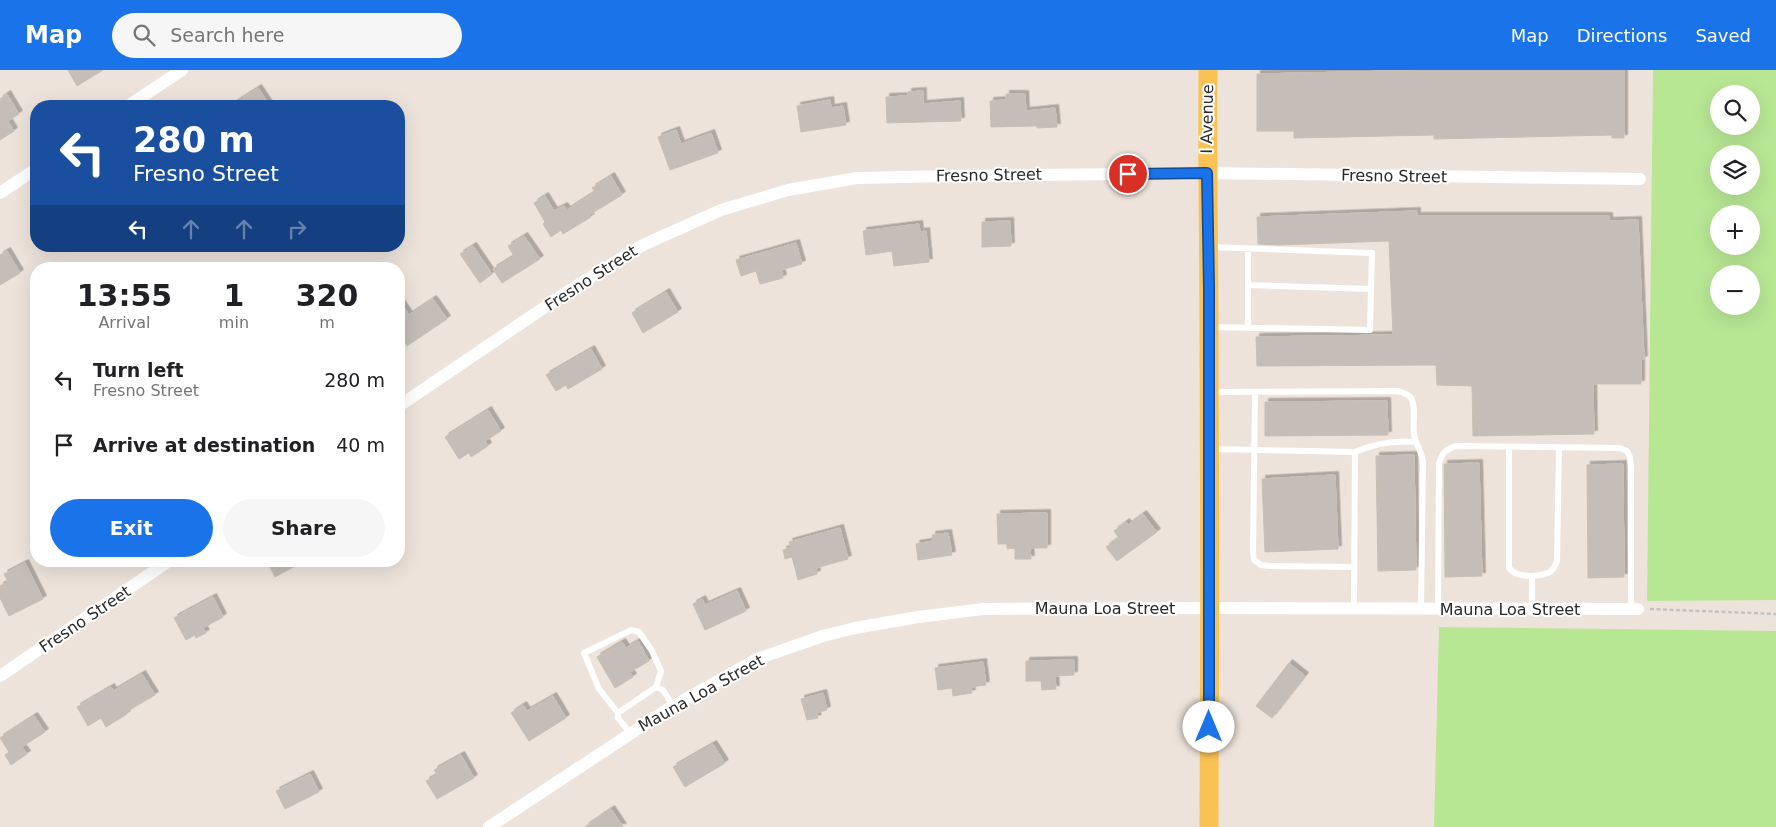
<!DOCTYPE html>
<html lang="en">
<head>
<meta charset="utf-8">
<style>
  :root { --surface:#fff; --page:#f6f6f6; --text:#202124; --muted:#757577; --accent:#1a73e8 }
  body { margin:0; font-family:"DejaVu Sans",sans-serif; background:var(--page); color:var(--text); height:100vh; display:flex; flex-direction:column; font-size:19px; white-space:nowrap }
  * { box-sizing:border-box; margin:0 }
  p { font-size:16px; color:var(--muted) }
  .icon { flex:none; width:28px; height:28px; fill:none; stroke:currentColor; stroke-width:2; stroke-linecap:round; stroke-linejoin:round }
  .map { position:relative; flex:1; overflow:hidden }
  .drawer { position:absolute; left:30px; top:192px; width:375px; height:305px; display:flex; flex-direction:column; background:var(--surface); border-radius:20px; box-shadow:0 5px 20px #0002 }
  .drawer>* { flex:none }
  .guide { position:absolute; left:30px; top:30px; width:375px; height:152px; border-radius:20px; box-shadow:0 5px 20px #0002; background:#1a4fa0; color:#fff; overflow:hidden }
  .tools { position:absolute; left:1710px; top:15px; display:grid; gap:10px }
  .tools a { display:grid; place-items:center; width:50px; height:50px; border-radius:50%; background:var(--surface); box-shadow:0 5px 20px #0002; font-size:25px }
  .pin { position:absolute; display:grid; place-items:center; width:42px; height:42px; color:#fff; margin:-21px; border:2px solid #fff; border-radius:50%; box-shadow:0 1px 5px #0007 }
  .me { position:absolute; width:55px; margin:-28px; rotate:0deg; stroke-linejoin:round; filter:drop-shadow(0 0 4px #0008) }
  .turn { display:flex; align-items:center; gap:18px; height:105px; padding:0 20px; font-size:22px }
  .turn .icon { width:65px; height:65px; stroke-width:2.5 }
  .turn b { display:block; font-size:35px; line-height:42px }
  .lanes { display:flex; align-items:center; height:48px; padding:0 20px; background:#0003; justify-content:center; gap:25px; direction:ltr }
  .lanes .off { opacity:.35 }
  .eta { display:flex; justify-content:space-evenly; align-items:center; height:85px; text-align:center }
  .eta b { font-size:30px; font-weight:700; line-height:35px }
  .button { display:flex; gap:10px; margin-top:auto; padding:10px 20px }
  .button a { flex:1; height:58px; border-radius:30px; background:var(--accent); color:#fff; font-size:20px; font-weight:700; line-height:58px; text-align:center }
  .button a+a { background:var(--page); color:var(--text) }
  ul { padding:0; list-style:none }
  li { display:flex; align-items:center; gap:15px; height:65px; padding:0 20px }
  li div { flex:1 }
  li b { display:block; font-size:19px }
  li em { font-style:normal }
  header { display:flex; align-items:center; gap:30px; box-sizing:border-box; height:70px; padding:0 25px; background:var(--accent); color:#fff }
  header strong { font-size:24px }
  nav { display:flex; gap:28px; margin-inline-start:auto; font-size:18px }
  .search { width:350px; height:45px; background:var(--page); display:flex; align-items:center; gap:12px; box-sizing:border-box; padding:0 18px; border-radius:28px; color:var(--muted); font-size:19px }
  .map>svg:first-child { display:block }
</style>
</head>
<body>
<header>
<strong>Map</strong>
<div class="search"><svg class="icon" aria-label="search" viewBox="0 0 24 24"><circle cx="10" cy="10" r="6"/><path d="M15 15l6 6"/></svg>Search here</div>
<nav><a>Map</a><a>Directions</a><a>Saved</a></nav>
</header>
<div class="map">
<svg width="1776" height="757" viewBox="0 0 1776 757">
  <defs>
    <filter id="shadow"><feDropShadow dx="3.5" dy="-3.5" stdDeviation="0" flood-color="#0004"/></filter>
  </defs>
  <rect width="100%" height="100%" fill="#ede3db"/>
  <path fill="#b8e794" fill-rule="evenodd" d="M1653 0H1776V530L1647 531ZM1719 24H1751V56H1719ZM1719 84H1751V116H1719ZM1719 144H1751V176H1719ZM1719 204H1751V236H1719Z
    M1439 557 1776 561V757H1434Z"/>
  <path fill="#c5bdb7" stroke="#c8bfb4" filter="url(#shadow)" d="M68 0H103L77 16Z
    M1439 0H1624V68H1612V65L1434 69V65L1294 68V61H1257V4Z
    M258 18 270 36H230Z
    M923 21V34L960 31 961 51 887 53 886 27 908 26V22Z
    M7 24 19 44 8 51 14 61 0 70V29Z
    M1006 24H1025L1026 41 1055 38 1057 57 1037 58V56L991 57 990 31 1006 30Z
    M830 30 831 38 843 36 846 55 801 62 797 36Z
    M676 60 681 74 711 63 718 83 670 100 658 67Z
    M611 106 622 125 589 145 591 147 563 164 561 160 551 167 543 154 545 152 534 133 545 126 554 141 564 136 567 140 595 122 592 118Z
    M1417 141V146H1609V151L1638 150 1644 289 1641 290V314H1593L1594 364 1473 366 1472 316 1437 315 1436 295 1257 296 1256 267 1393 265 1389 171 1279 175 1258 174 1257 147Z
    M1010 151 1011 176 982 177V152Z
    M919 154 920 162 926 161 929 192 894 196 892 181 866 185 863 161Z
    M524 166 540 189 502 213 493 199 514 186 508 176Z
    M796 173 802 194 781 200 783 208 760 214 756 201 741 206 736 190Z
    M473 176 492 204 480 213 460 184Z
    M7 181 20 203 0 215V185Z
    M666 222 678 242 643 263 632 243Z
    M433 229 447 249 407 276 399 264V230L409 245Z
    M591 279 602 299 568 319 566 315 556 321 546 305Z
    M1387 331 1388 365 1265 366V332Z
    M488 340 501 361 485 371 488 376 471 387 469 383 459 389 445 367Z
    M1414 385 1416 500 1378 501 1376 386Z
    M1479 393 1482 506 1445 507 1444 394Z
    M1623 394 1624 507 1588 508 1587 395Z
    M1335 405 1338 479 1265 482 1262 409Z
    M1047 443V478H1030L1031 489H1015V478L1007 479V474H998L997 444Z
    M1143 444 1157 462 1117 491 1106 477 1119 468 1114 461 1126 452 1128 455Z
    M840 458 848 489 816 498 817 504 798 510 792 487 785 489 783 480 791 477 789 472Z
    M948 463 952 485 918 490 916 474 933 471 932 465Z
    M267 491H305L275 507Z
    M25 493 43 529 9 546 0 528V516L8 512 4 504Z
    M737 521 746 541 705 560 693 534 702 529 705 535Z
    M213 527 223 547 203 558 206 563 196 568 195 565 186 570 174 548Z
    M638 571 649 591 630 602 633 607 615 618 597 587 622 572 626 578Z
    M1074 590V605L1055 606 1056 619 1042 620 1041 611H1026V591Z
    M983 592 986 615 971 617 972 623 953 626 952 618 938 620 935 598Z
    M1289 593 1305 606 1272 648 1256 636Z
    M142 604 155 625 126 642 127 644 106 657 101 648 88 656 77 637 111 617 113 621Z
    M823 623 827 640 816 643 818 648 807 650 801 629Z
    M553 626 566 648 529 671 511 643 523 635 527 641Z
    M34 646 45 662 22 677 27 684 11 695 5 685 9 682 0 668Z
    M713 674 725 693 685 717 673 697Z
    M461 685 474 708 437 729 426 711 437 705 434 700Z
    M310 704 319 722 285 739 276 721Z
    M611 739 623 757H585Z"/>
  <g fill="none" stroke-linecap="round" stroke-linejoin="round">
    <path stroke="#c3c3c3" stroke-width="2.5" stroke-dasharray="4 2.5" stroke-linecap="butt" d="M1650 539 1776 544"/>
    <path stroke="#fff" stroke-width="6" d="M1210 177 1372 183 1370 260 1211 257
      M1248 215V179
      M1248 258V215L1371 219
      M1212 322 1398 321C1403 323 1409 324 1411 328 1417 338 1412 354 1414 365 1416 375 1422 382 1423 392L1421 538
      M1255 322 1253 481 1254 490 1261 495 1269 496 1354 497
      M1509 377V498C1516 506 1522 505 1532 506
      M1210 379 1355 382 1354 538
      M1355 382C1376 373 1394 370 1416 372
      M1438 539 1439 394C1442 383 1445 379 1457 376L1619 378 1627 381 1630 387 1631 397V539
      M1532 539V506C1545 505 1553 504 1557 491L1559 377
      M618 643 599 619 584 583 631 560 639 562 652 581 661 601 656 617
      M630 663 618 648V643L656 617 663 620 673 636"/>
    <path stroke="#fff" stroke-width="12" d="M128 36 182 0
      M0 123 36 99
      M399 336 573 218 643 175 721 140 788 120 857 108 950 106 1207 103 1640 109
      M0 606 169 491
      M489 757 668 639 757 589 823 566 855 558 918 547 983 539 1210 538 1638 539"/>
    <path stroke="#f8c354" stroke-width="19" d="M1208 0C1207 89 1209 177 1209 266 1210 430 1210 593 1209 757"/>
  </g>
  <g fill="none" stroke-linecap="round" stroke-linejoin="round">
    <g stroke="#114b97" stroke-width="12">
      <path id="route" d="M1128 104 1207 103 1209 217V657"/>
    </g>
    <use href="#route" stroke="#1a73e8" stroke-width="9"/>
  </g>
  <g text-anchor="middle" dominant-baseline="central" stroke-width="4" stroke-linejoin="round" paint-order="stroke">
    <g font-size="16" fill="#2a2a2a" stroke="#fff">
      <text transform="translate(1207 49) rotate(-89)">I Avenue</text>
      <text transform="translate(989 105) rotate(-1)">Fresno Street</text>
      <text transform="translate(1394 106) rotate(1)">Fresno Street</text>
      <text transform="translate(591 208) rotate(-33)">Fresno Street</text>
      <text x="1105" y="538">Mauna Loa Street</text>
      <text x="1510" y="539">Mauna Loa Street</text>
      <text transform="translate(85 549) rotate(-34)">Fresno Street</text>
      <text transform="translate(701 623) rotate(-29)">Mauna Loa Street</text>
    </g>
  </g>
</svg>
<div class="tools">
<a><svg class="icon" aria-label="search" viewBox="0 0 24 24"><circle cx="10" cy="10" r="6"/><path d="M15 15l6 6"/></svg></a>
<a><svg class="icon" aria-label="layers" viewBox="0 0 24 24"><path d="M12 4l9 5-9 5-9-5zM3 14l9 5 9-5"/></svg></a>
<a>+</a>
<a>−</a>
</div>
<div class="pin" style="left:1128px;top:104px;background:#d93025"><svg class="icon" aria-label="arrive" viewBox="0 0 24 24"><path d="M6 21V4h12l-3 4 3 4H6"/></svg></div>
<svg class="me" style="left:1209px;top:657px" viewBox="-20 -20 40 40"><circle r="19" fill="#fff"/><path d="M0-13L10 11 0 6-10 11z" fill="#1a73e8"/></svg>
<div class="guide">
<div class="turn"><svg class="icon" aria-label="left" viewBox="0 0 24 24"><path d="M17 20v-9H6M10 6l-5 5 5 5"/></svg><div><b>280 m</b>Fresno Street</div></div>
<div class="lanes"><svg class="icon" aria-label="left" viewBox="0 0 24 24"><path d="M17 20v-9H6M10 6l-5 5 5 5"/></svg><svg class="icon off" aria-label="ahead" viewBox="0 0 24 24"><path d="M12 20V5M6 11l6-6 6 6"/></svg><svg class="icon off" aria-label="ahead" viewBox="0 0 24 24"><path d="M12 20V5M6 11l6-6 6 6"/></svg><svg class="icon off" aria-label="right" viewBox="0 0 24 24"><path d="M7 20v-9h11M14 6l5 5-5 5"/></svg></div>
</div>
<section class="drawer">
<div class="eta">
<div><b>13:55</b><p>Arrival</p></div>
<div><b>1</b><p>min</p></div>
<div><b>320</b><p>m</p></div>
</div>
<ul>
<li><svg class="icon" aria-label="left" viewBox="0 0 24 24"><path d="M17 20v-9H6M10 6l-5 5 5 5"/></svg><div><b>Turn left</b><p>Fresno Street</p></div><em>280 m</em></li>
<li><svg class="icon" aria-label="arrive" viewBox="0 0 24 24"><path d="M6 21V4h12l-3 4 3 4H6"/></svg><div><b>Arrive at destination</b></div><em>40 m</em></li>
</ul>
<div class="button"><a>Exit</a><a>Share</a></div>
</section>
</div>
</body>
</html>
